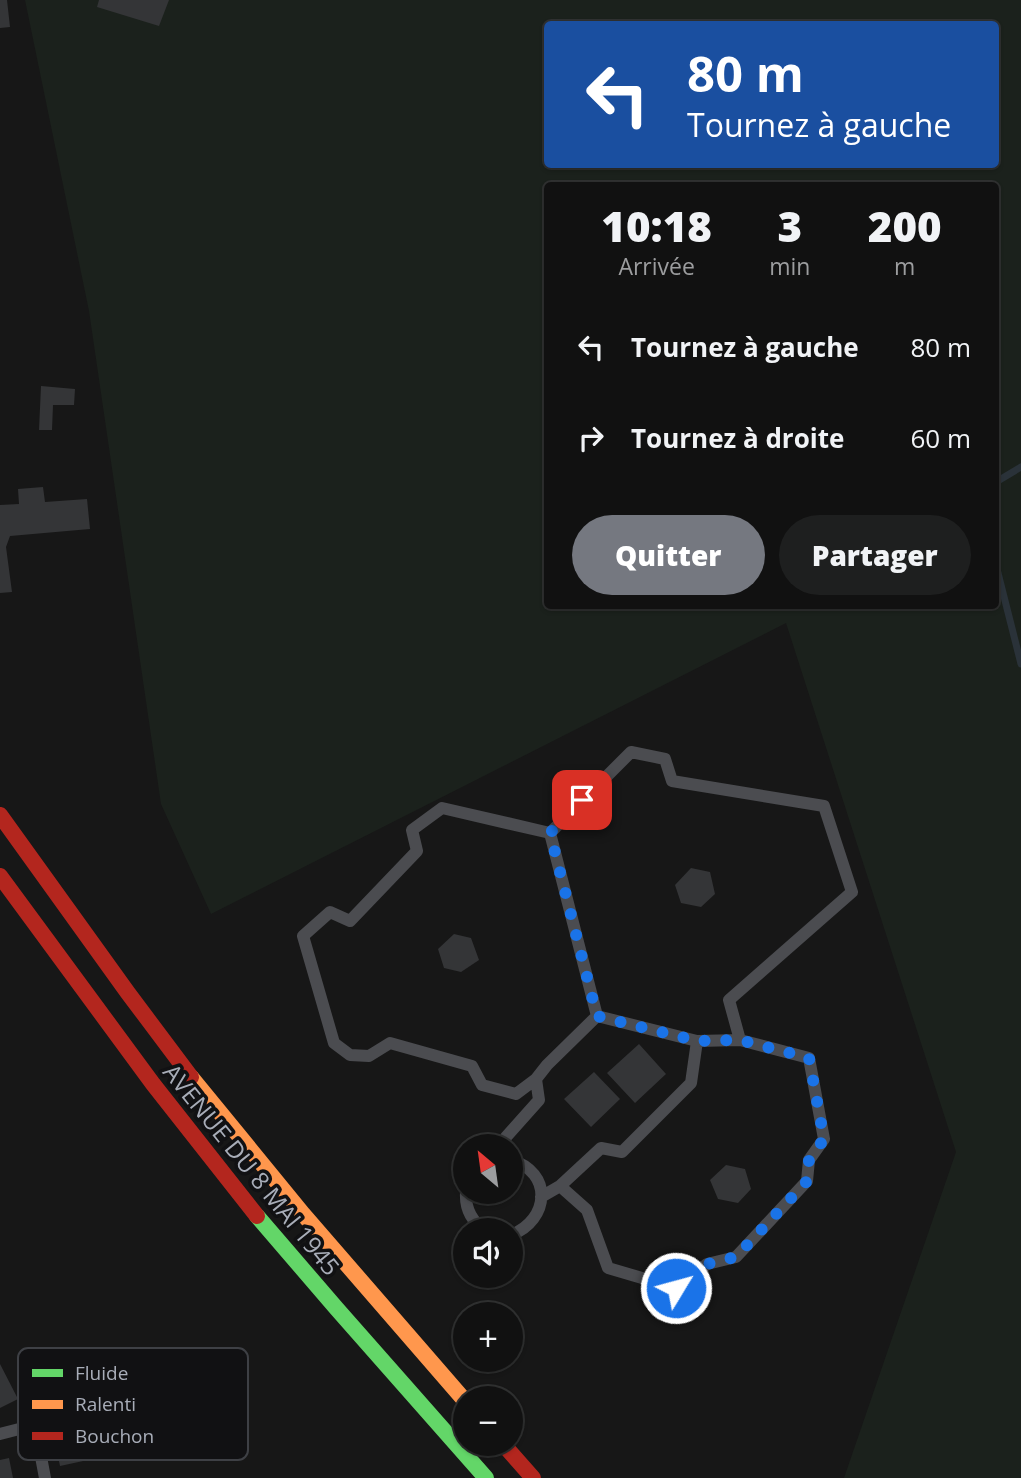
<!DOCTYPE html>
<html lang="fr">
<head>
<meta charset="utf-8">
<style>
  :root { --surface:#111; --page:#1e1f1f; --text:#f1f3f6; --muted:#9c9d9f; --line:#303131; --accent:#757880 }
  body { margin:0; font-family:"Open Sans",sans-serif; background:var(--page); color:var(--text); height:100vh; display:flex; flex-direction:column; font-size:26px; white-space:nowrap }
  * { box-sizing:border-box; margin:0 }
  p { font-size:23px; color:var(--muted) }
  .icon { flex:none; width:38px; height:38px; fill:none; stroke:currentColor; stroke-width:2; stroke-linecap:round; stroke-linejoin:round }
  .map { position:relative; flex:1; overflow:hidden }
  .drawer { position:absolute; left:544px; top:182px; width:455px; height:427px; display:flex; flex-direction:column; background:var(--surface); border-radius:7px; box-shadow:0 2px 5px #0004,0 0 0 2px var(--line) }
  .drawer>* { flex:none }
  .banner { position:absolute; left:544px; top:21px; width:455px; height:147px; border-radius:7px; box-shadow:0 2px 5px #0004,0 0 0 2px var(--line); background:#1a4fa0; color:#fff; overflow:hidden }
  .needle { width:46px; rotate:331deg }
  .buttons { position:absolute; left:453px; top:1134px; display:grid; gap:14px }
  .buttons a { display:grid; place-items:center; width:70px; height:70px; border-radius:50%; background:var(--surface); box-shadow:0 2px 5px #0004,0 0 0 2px var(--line); font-size:35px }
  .pin { position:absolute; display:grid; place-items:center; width:60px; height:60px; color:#fff; margin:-30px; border-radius:14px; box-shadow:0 4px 10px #0006 }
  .me { position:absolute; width:77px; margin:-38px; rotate:53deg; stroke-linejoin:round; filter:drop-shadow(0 0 5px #0008) }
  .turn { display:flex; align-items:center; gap:24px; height:147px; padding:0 28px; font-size:32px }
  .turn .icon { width:91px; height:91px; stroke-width:2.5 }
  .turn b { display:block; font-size:49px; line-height:60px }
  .eta { display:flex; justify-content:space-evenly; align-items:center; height:119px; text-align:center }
  .eta b { font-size:42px; font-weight:800; line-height:49px }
  .button { display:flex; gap:14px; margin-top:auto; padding:14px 28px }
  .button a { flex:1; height:80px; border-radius:42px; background:var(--accent); color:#fff; font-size:28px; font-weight:800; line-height:80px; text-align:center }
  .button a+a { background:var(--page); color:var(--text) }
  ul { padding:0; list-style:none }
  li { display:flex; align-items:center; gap:21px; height:91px; padding:0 28px }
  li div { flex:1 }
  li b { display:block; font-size:26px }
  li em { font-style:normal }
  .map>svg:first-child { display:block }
</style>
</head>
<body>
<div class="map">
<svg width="1021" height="1478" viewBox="0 0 1021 1478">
  <rect width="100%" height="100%" fill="#171717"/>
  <path fill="#1b211c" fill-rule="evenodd" d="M25 0H1021V1478H844L956 1152 786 623 211 914 161 804 89 311ZM548 24H996V164H548ZM548 186H996V606H548Z"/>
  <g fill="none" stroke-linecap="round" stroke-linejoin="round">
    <path stroke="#2a3239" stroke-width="7" d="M996 482 1021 467
      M996 565 1021 664"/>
  </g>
  <path fill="#343537" d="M0 0H7L10 27 0 28Z
    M99 0H169L159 26 97 7Z
    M41 386 75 389 74 405H53L52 430H39Z
    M43 487 45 502 87 499 90 529 10 536 6 547 12 592 0 593V505L19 504 18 489Z
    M691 868 710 872 715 894 701 907 681 903 675 885Z
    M454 934 471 938 479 960 461 972 444 968 438 949Z
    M639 1044 666 1074 635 1103 607 1073Z
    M594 1072 620 1099 591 1127 564 1099Z
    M726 1165 745 1169 751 1189 738 1203 718 1199 710 1180Z
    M0 1364 18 1399 0 1408Z
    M88 1415 97 1458 60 1466 51 1423Z
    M9 1458 13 1478H0V1460Z"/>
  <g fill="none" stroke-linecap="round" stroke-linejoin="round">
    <path stroke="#4b4c50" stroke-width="12" d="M597 1016 550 833 631 752 665 759 672 781 824 806 852 892 729 1000 740 1040
      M536 1079 516 1094 482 1085 472 1066 390 1043 369 1056 350 1055 334 1043 303 936 330 912 350 921 417 851 412 830 442 808 550 833
      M503 1146 506 1137 539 1100 536 1079 547 1065 597 1016 697 1041 691 1083 622 1152 601 1148 560 1186 541 1197
      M511 1160C553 1172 550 1220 511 1235
      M560 1186 587 1210 608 1268 676 1288 707 1264 736 1257 807 1181 809 1160 824 1139 809 1058 740 1040 697 1041
      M466 1192C465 1208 471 1221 485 1230
      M0 1434 35 1425 45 1478"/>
    <path stroke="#63d668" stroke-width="16" d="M257 1216 337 1309 486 1478"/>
    <path stroke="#ff974d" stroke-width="16" d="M191 1077 303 1214 466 1402"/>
    <path stroke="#b3261e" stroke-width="16" d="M0 815 128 993 191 1077
      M0 876 153 1084 257 1216
      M503 1444 533 1478"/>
  </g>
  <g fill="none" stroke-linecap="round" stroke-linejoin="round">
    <path stroke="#1a73e8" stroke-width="12" stroke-dasharray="0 21.6" d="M582 800 550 833 597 1016 697 1041 740 1040 809 1058 824 1139 809 1160 807 1181 736 1257 707 1264 676 1288"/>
  </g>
  <g text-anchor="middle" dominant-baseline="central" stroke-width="7" stroke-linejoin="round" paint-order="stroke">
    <g font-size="24" fill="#a8adb8" stroke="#111113">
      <text transform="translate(252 1169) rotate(51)">AVENUE DU 8 MAI 1945</text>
    </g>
  </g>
  <rect x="18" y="1348" width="230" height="112" rx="10" fill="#111113" stroke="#3e4045" stroke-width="2"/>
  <rect x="32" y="1369" width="31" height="8" fill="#63d668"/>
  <rect x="32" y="1400" width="31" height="9" fill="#ff974d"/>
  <rect x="32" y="1432" width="31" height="8" fill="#b3261e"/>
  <g font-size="19" fill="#a8adb8">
    <text x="75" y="1380">Fluide</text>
    <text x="75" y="1411">Ralenti</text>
    <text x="75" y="1443">Bouchon</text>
  </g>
</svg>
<div class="buttons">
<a><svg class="needle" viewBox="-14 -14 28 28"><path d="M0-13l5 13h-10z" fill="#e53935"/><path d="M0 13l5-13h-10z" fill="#9c9d9f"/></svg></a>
<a><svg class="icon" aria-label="sound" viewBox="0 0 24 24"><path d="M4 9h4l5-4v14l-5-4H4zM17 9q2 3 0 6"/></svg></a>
<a>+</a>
<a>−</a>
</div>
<div class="pin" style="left:582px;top:800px;background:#d93025"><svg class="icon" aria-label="arrive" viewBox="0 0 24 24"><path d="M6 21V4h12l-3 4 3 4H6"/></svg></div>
<svg class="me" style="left:676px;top:1288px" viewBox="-20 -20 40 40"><circle r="17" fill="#1a73e8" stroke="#fff" stroke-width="3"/><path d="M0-11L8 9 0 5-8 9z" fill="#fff"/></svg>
<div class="banner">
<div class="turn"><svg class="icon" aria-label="left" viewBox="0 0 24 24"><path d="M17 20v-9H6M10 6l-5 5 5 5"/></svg><div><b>80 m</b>Tournez à gauche</div></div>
</div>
<section class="drawer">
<div class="eta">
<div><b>10:18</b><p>Arrivée</p></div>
<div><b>3</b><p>min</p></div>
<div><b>200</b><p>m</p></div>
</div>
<ul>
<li><svg class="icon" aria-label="left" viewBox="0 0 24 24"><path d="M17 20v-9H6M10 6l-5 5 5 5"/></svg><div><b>Tournez à gauche</b></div><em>80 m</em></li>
<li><svg class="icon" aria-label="right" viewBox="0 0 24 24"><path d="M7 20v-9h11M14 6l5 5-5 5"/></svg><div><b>Tournez à droite</b></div><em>60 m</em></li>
</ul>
<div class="button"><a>Quitter</a><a>Partager</a></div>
</section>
</div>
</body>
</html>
